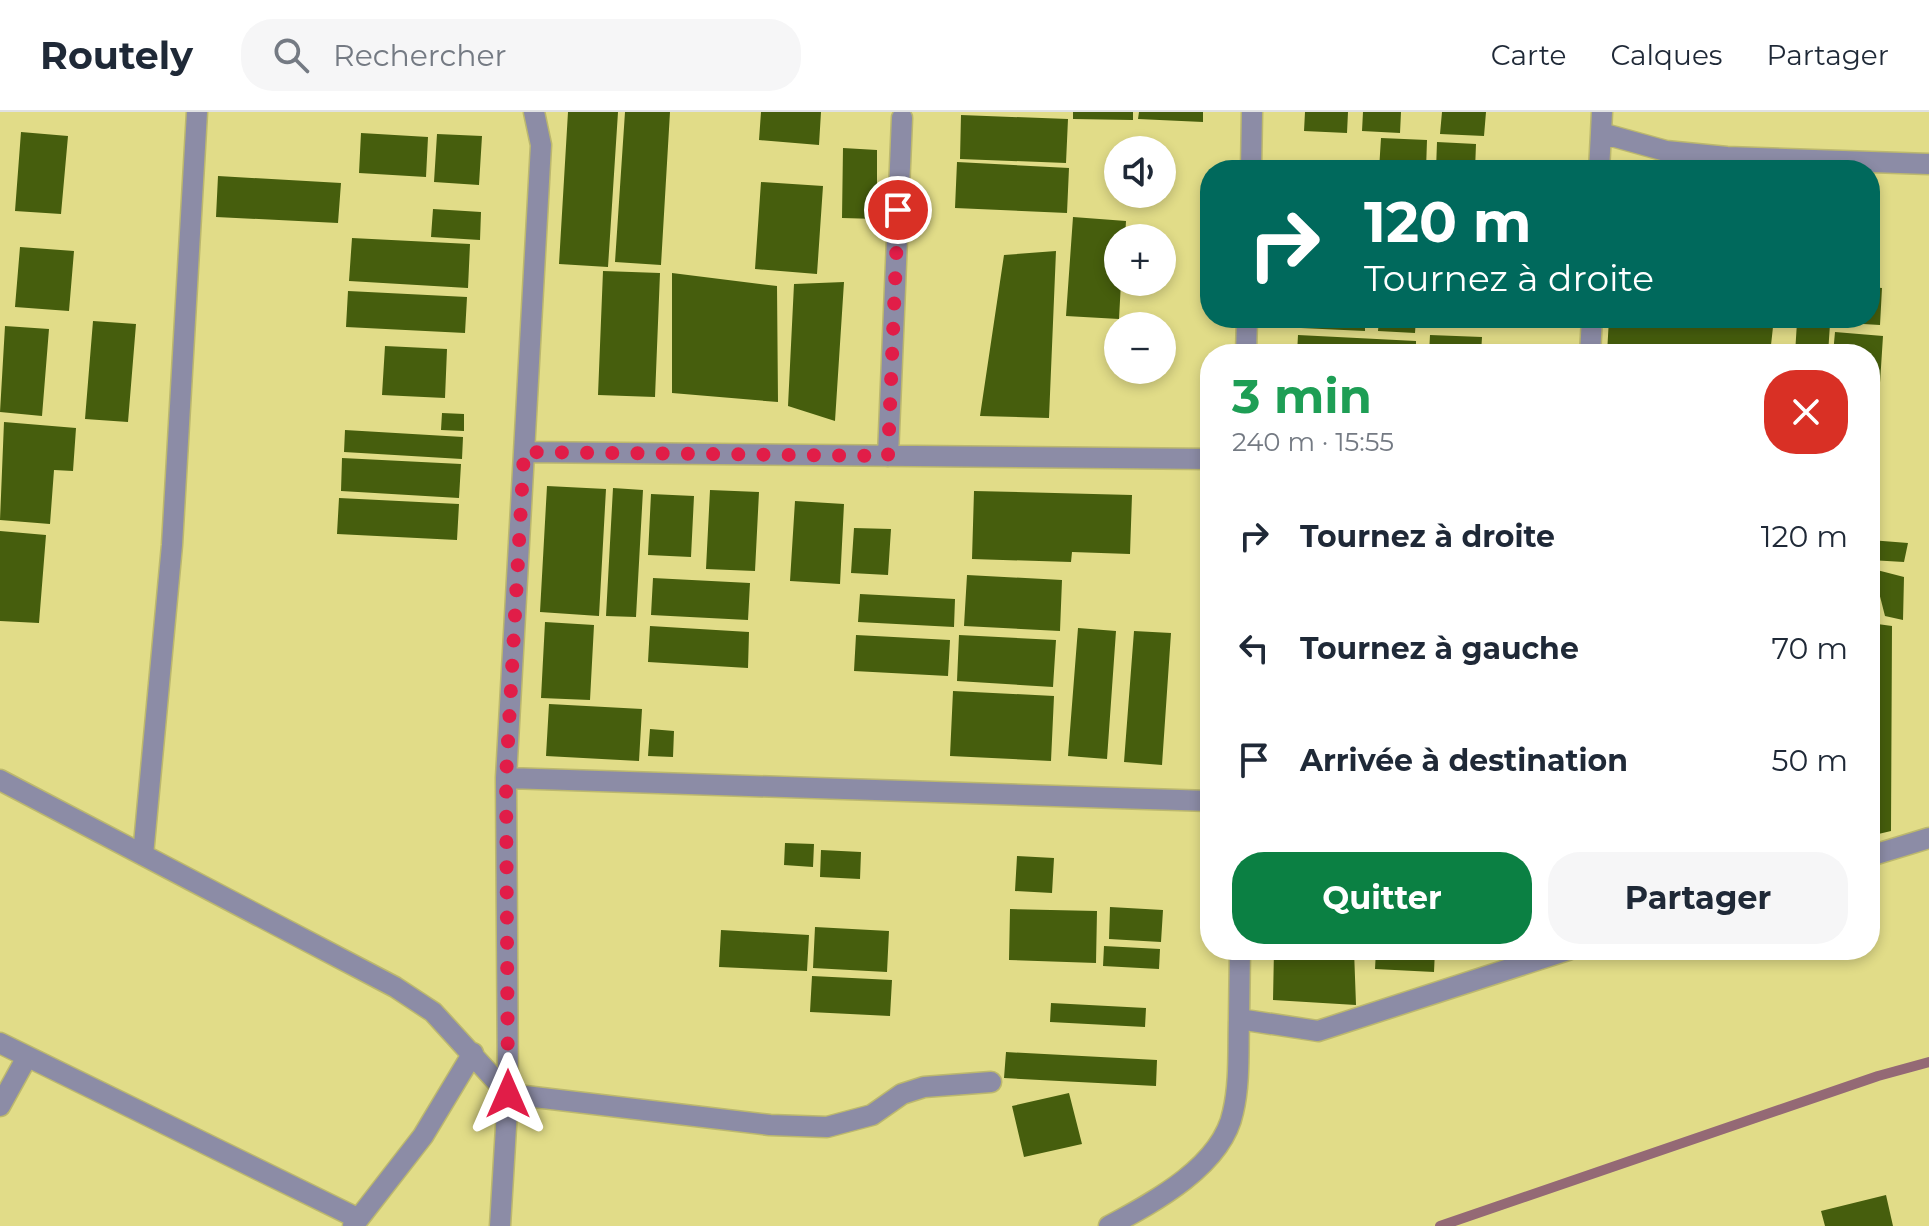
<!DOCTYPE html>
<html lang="fr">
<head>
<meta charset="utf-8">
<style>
  :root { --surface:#fff; --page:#f6f6f7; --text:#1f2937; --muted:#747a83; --line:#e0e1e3; --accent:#0b8043 }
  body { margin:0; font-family:Montserrat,sans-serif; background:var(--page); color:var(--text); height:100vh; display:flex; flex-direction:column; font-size:30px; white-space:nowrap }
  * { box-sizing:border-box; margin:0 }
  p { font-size:26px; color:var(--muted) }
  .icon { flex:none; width:44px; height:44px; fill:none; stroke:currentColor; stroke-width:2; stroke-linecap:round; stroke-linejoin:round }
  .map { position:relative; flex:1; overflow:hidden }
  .sheet { position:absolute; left:1200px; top:232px; width:680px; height:616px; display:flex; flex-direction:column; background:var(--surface); border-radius:32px; box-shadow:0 4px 12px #0003 }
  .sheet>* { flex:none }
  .top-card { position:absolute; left:1200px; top:48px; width:680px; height:168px; border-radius:32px; box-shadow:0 4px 12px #0003; background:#00695c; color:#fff; overflow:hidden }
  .buttons { position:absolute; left:1104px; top:24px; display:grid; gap:16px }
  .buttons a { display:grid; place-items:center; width:72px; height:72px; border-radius:50%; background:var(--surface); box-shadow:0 4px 12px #0003; font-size:40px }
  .pin { position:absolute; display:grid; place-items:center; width:68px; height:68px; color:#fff; margin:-34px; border:4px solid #fff; border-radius:50%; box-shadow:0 2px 8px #0007 }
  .me { position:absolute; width:88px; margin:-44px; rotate:0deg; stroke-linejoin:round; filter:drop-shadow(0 0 6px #0008) }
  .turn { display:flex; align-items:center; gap:28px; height:168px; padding:0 32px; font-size:36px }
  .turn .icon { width:104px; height:104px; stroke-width:2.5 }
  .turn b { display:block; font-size:56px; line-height:68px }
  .round { display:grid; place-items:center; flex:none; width:84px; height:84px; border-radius:32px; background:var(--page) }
  .head { display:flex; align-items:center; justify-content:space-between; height:136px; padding:0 32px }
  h1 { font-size:48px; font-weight:700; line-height:60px; color:#1e9e55 }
  .primary-button { display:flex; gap:16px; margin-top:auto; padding:16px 32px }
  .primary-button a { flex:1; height:92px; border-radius:32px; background:var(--accent); color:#fff; font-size:32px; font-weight:700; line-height:92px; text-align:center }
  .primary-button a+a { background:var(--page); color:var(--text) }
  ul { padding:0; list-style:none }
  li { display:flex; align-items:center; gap:24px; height:112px; padding:0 32px }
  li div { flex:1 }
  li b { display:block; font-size:30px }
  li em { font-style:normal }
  header { display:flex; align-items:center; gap:48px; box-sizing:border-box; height:112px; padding:0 40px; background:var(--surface); border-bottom:2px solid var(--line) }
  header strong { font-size:38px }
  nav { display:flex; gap:44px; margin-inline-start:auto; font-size:28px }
  .search { width:560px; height:72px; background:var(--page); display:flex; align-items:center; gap:20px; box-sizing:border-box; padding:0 28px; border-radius:32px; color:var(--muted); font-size:30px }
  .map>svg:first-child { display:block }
</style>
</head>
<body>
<header>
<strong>Routely</strong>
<div class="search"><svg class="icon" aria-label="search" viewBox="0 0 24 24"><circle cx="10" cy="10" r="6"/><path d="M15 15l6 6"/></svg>Rechercher</div>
<nav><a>Carte</a><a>Calques</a><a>Partager</a></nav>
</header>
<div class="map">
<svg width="1929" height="1114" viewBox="0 0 1929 1114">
  <rect width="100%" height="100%" fill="#e1dc88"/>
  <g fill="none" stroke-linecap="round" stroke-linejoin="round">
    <path stroke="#946975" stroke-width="10" d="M1440 1114 1878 964 1929 950"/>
  </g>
  <path fill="#465e0d" d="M568 0H618L608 155 559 152Z
    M625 0H670L661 153 615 150Z
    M761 0H821L819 33 759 28Z
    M1073 0H1133V8L1073 7Z
    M1139 0H1203V10L1138 7Z
    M1305 0H1348L1347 21 1304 19Z
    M1363 0H1401L1400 21 1362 19Z
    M1442 0H1486L1484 24 1440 22Z
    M961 3 1068 7 1066 51 960 47Z
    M21 20 68 24 61 102 15 99Z
    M361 21 428 25 426 65 359 61Z
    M437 22 482 24 479 73 434 70Z
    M1381 26 1427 28 1426 58H1379Z
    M1437 30 1476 32 1475 58H1436Z
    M843 36 877 38V107L842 106Z
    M957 50 1069 56 1067 101 955 96Z
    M218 64 341 71 338 111 216 105Z
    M761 70 823 74 817 162 755 157Z
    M433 97 481 100 480 128 431 125Z
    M1073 105 1126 109 1125 126H1118V170H1121L1119 207 1066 204Z
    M352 126 470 132 468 176 349 169Z
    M20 135 74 139 69 199 15 195Z
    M1056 139 1049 306 980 304 1004 143Z
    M603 159 660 161 655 285 598 283Z
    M672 161 777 174 778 290 672 281Z
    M844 170 835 309 788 294 794 172Z
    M1870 175 1882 176 1880 213 1829 210V206H1870Z
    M348 179 467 185 465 221 346 215Z
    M1302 206H1365V219L1301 216Z
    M1379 206H1416L1415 221 1378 219Z
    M1609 206H1774L1770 242H1607Z
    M93 209 136 212 128 310 85 307Z
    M1797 210 1830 212 1828 242H1795Z
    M5 214 49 217 42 304 0 300Z
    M1835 220 1883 224 1875 349H1870V242H1833Z
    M1298 223 1416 229V242H1297Z
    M1430 223 1482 225 1481 242H1429Z
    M385 234 447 237 445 286 382 283Z
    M442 301 464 302V319L441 318Z
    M4 310 76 316 73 359 54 358 50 412 0 408Z
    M345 318 463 325 462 347 344 340Z
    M342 346 461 352 459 386 341 379Z
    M547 374 606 377 599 504 540 500Z
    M613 376 643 378 636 505 606 504Z
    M710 378 759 380 755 459 706 457Z
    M974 379 1132 383 1130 442 1072 440 1071 450 972 447Z
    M651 382 694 384 691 445 648 443Z
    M339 386 459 392 457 428 337 422Z
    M795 389 844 392 840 472 790 469Z
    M854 416 891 417 888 463 851 461Z
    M0 419 46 423 39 511 0 509Z
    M1870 428 1908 431 1904 450 1870 448Z
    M1873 457 1904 465 1903 508 1885 504Z
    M967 463 1062 468 1060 519 964 514Z
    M653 466 750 471 748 508 651 503Z
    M860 482 955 487 954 515 858 510Z
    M545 510 594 513 590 588 541 586Z
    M1870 511 1892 514 1891 719 1870 724Z
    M650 514 749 520 748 556 648 550Z
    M1078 516 1116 519 1107 647 1068 644Z
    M1134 519 1171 521 1162 653 1124 650Z
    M856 523 950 528 948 564 854 559Z
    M959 523 1056 528 1053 575 957 569Z
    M953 579 1054 584 1051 649 950 644Z
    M549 592 642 597 639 649 546 644Z
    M650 617 674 619 673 645 648 644Z
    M785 731 814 732 813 755 784 753Z
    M821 738 861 740 860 767 820 765Z
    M1017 744 1054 746 1052 781 1015 779Z
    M1110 795 1163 798 1161 830 1109 827Z
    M1010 797 1097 799 1096 851 1009 848Z
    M815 815 889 819 887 860 813 856Z
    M721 818 809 823 807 859 719 855Z
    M1104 834 1160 837 1159 857 1103 854Z
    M1274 838H1354L1356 893 1273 888Z
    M1376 838H1435L1434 860 1375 857Z
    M812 864 892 868 890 904 810 900Z
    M1051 891 1146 896 1145 915 1050 910Z
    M1006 940 1157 948 1156 974 1004 966Z
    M1069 981 1082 1032 1024 1045 1012 994Z
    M1886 1083 1893 1114H1825L1821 1099Z"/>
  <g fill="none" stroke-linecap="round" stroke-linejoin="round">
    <g stroke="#bcb86e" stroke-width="23">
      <path id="street" d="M1602 0 1601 21 1666 39 1727 45 1929 52
        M1251 58 1252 0
        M1599 58 1601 21
        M1246 242 1247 206
        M1590 242 1592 206
        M524 340 1210 347
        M888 344 902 6
        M506 666 1210 689
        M0 668 395 875 433 900 508 982 770 1013 827 1015 872 1003 902 982 924 975 991 970
        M143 743 172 433 197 0
        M1870 744 1929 726
        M1240 838 1239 907 1318 919 1568 838
        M0 931 357 1106
        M0 994 27 945
        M353 1114 423 1024 473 941
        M500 1114 508 982 506 666 541 33 534 0
        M1109 1114C1154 1090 1222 1054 1233 1000 1240 971 1238 937 1239 907"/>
    </g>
    <use href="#street" stroke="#8c8ca6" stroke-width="20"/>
  </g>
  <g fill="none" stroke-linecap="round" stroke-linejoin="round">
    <path stroke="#e11d48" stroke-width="14" stroke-dasharray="0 25.2" d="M508 982 506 666 524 340 888 344 898 98"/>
  </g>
</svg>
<div class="buttons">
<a><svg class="icon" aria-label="sound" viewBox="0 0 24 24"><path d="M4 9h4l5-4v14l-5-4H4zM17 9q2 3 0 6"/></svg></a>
<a>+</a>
<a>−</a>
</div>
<div class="pin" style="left:898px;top:98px;background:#d93025"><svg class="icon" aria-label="arrive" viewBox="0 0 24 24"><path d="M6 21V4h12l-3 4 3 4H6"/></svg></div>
<svg class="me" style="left:508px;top:982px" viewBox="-20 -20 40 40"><path d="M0-17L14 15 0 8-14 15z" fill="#e11d48" stroke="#fff" stroke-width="4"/></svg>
<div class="top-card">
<div class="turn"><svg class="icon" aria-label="right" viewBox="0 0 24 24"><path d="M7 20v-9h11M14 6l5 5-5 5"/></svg><div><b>120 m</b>Tournez à droite</div></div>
</div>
<section class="sheet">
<div class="head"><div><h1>3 min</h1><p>240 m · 15:55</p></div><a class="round" style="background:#d93025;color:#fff"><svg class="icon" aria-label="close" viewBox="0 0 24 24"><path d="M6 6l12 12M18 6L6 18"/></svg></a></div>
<ul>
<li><svg class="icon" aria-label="right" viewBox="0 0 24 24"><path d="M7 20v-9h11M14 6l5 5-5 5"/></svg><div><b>Tournez à droite</b></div><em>120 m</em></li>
<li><svg class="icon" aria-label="left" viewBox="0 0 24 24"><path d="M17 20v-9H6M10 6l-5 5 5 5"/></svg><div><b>Tournez à gauche</b></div><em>70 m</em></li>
<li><svg class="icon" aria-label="arrive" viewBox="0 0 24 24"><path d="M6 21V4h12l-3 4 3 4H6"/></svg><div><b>Arrivée à destination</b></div><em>50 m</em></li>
</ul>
<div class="primary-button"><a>Quitter</a><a>Partager</a></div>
</section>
</div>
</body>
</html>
